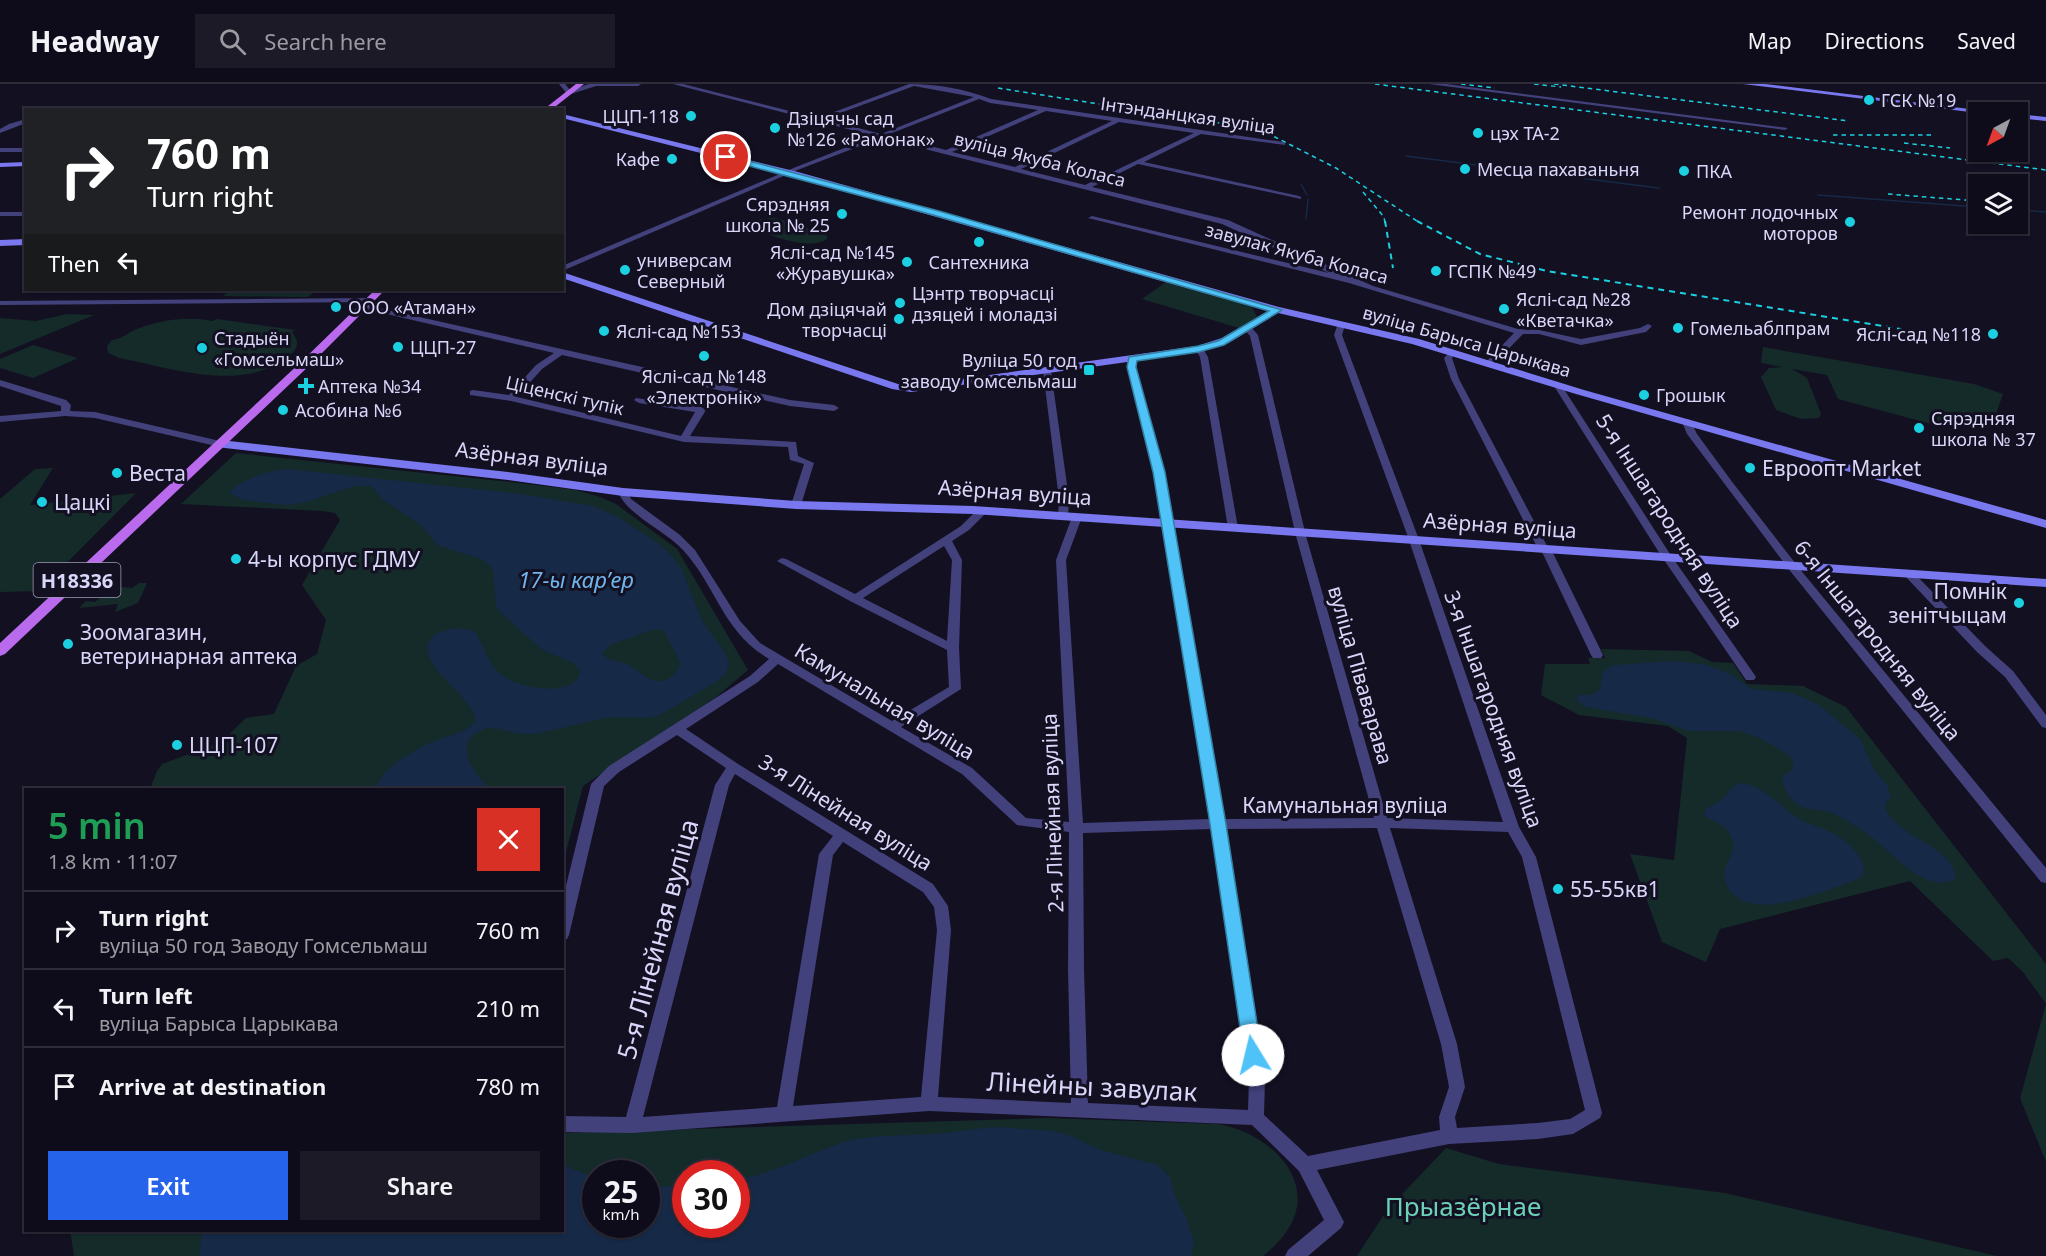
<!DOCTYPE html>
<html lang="en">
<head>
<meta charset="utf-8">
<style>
  :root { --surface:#0e0c1a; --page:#1c1a27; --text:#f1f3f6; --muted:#9b9ba2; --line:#2e2c39; --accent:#2563eb }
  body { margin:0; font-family:"Noto Sans",sans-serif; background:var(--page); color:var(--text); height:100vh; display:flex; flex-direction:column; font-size:22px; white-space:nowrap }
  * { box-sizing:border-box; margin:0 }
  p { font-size:20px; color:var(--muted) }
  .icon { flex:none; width:33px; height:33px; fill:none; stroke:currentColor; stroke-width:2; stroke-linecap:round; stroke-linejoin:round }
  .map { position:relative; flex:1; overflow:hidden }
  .panel { position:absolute; left:24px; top:704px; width:540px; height:444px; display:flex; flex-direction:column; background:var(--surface); border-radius:0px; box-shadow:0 2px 4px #0004,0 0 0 2px var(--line) }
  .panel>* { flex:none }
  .top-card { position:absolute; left:24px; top:24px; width:540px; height:183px; border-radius:0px; box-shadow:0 2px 4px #0004,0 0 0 2px var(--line); background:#202124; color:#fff; overflow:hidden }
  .needle { width:39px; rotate:221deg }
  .fabs { position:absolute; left:1968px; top:18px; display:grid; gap:12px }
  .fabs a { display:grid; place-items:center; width:60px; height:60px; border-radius:0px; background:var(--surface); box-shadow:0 2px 4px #0004,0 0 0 2px var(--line); font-size:30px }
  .speed { position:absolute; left:582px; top:1076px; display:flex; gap:12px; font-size:30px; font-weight:700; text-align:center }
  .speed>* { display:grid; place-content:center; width:78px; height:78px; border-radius:50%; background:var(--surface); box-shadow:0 2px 4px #0004,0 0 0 2px var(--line); line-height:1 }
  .speed small { font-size:15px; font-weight:400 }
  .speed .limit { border:9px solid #d22; background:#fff; color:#111 }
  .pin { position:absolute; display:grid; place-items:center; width:51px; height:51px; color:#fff; margin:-26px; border:3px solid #fff; border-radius:50%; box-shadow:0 2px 6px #0007 }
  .me { position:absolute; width:66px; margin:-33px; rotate:351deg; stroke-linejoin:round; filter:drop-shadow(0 0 4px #0008) }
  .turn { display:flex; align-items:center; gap:21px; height:126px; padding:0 24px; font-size:27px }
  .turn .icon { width:78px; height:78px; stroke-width:2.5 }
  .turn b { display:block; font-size:42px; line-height:51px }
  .then { display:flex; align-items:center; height:57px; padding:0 24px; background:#0003; gap:12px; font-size:22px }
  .round { display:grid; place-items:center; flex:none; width:63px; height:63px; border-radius:0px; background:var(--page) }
  .head { display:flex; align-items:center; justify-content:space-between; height:102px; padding:0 24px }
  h1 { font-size:36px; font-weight:600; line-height:45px; color:#1e9e55 }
  .primary-button { display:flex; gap:12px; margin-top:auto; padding:12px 24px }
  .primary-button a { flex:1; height:69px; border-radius:0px; background:var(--accent); color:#fff; font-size:24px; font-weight:600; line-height:69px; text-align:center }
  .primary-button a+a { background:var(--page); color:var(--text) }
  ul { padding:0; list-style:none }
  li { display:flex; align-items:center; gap:18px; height:78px; padding:0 24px; border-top:2px solid var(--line) }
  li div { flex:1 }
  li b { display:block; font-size:22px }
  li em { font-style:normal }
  header { display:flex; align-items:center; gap:36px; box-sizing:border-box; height:84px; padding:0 30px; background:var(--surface); border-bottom:2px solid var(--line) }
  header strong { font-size:28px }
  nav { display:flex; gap:33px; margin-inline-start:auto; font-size:21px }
  .search { width:420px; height:54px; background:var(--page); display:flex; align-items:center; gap:15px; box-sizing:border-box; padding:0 21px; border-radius:0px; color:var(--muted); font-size:22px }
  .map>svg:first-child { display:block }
</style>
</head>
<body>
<header>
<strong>Headway</strong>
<div class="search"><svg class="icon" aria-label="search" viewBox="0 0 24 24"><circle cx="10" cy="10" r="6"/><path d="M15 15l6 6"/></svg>Search here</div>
<nav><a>Map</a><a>Directions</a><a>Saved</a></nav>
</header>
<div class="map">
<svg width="2046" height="1172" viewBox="0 0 2046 1172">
  <rect width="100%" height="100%" fill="#131022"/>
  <path fill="#142b2a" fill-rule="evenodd" d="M776 134 823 149 827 152V155C810 167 768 152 751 142L752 139 760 135Z
    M1166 198 1252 223 1257 233 1239 244 1142 215Z
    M230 206H316L308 213 223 212Z
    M67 230 94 231 0 270V234L36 237Z
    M217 235 295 246 292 248C299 257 299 264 290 271 243 310 172 284 119 274L108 269 107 262 112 256C122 255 127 249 137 245 160 236 187 232 212 237Z
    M33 261 78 274 33 294 0 284V275Z
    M1763 263 1974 300 2003 310 1991 344 1951 338 1939 342 1838 315 1827 291 1792 285 1807 294 1821 330 1819 334 1801 335 1776 326 1761 293 1769 284 1782 283 1761 279Z
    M236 369 520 399 576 406 600 413 616 420 677 465 748 586 715 614 583 702 563 780 562 705H150L157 687 162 680 221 658 246 634 274 630 296 582 317 570 326 536 302 501 340 436 335 429 322 427 181 420Z
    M53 384 30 421 136 409 39 507 0 508V415L35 385Z
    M139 499H147L138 519 115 528 118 520 79 524 86 517 95 518 103 511 118 509 122 503 132 504Z
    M1601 565 1689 567 1712 578 1733 579 1747 600 1803 602 1846 623 2046 880V920L2023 888 2008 874 1993 877 1910 797 1720 845 1706 878 1662 858 1630 770 1674 776 1687 654 1668 642 1579 631 1541 611 1545 580H1590L1588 574H1605Z
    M2046 920V1078L2020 1014Z
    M1048 1034 1216 1040C1254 1044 1304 1079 1297 1123 1293 1144 1279 1159 1263 1172H74L70 1146H562L563 1049ZM596 1089H646V1140H596ZM686 1089H736V1140H686Z
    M1446 1064 1499 1080 1725 1109 1997 1172H1357L1387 1126Z"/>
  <path fill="#162946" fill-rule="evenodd" d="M288 385 521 410 593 422 618 433 659 460 674 474 682 486 701 535 725 569 729 579 726 589 716 598 660 631 650 634 610 633 535 650 516 649 490 643 475 649 467 659C465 678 477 692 490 705H374C386 680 417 664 442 654 454 650 467 648 475 637 476 618 434 592 428 570 421 546 462 539 476 549 484 562 488 580 500 590 516 603 574 616 580 588L575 580 541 565 500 528 496 521 493 487 490 482 481 475 437 461 422 442 382 415 371 402H355L303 419 287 421 244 416 229 409C236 397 273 385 288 385ZM656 545 664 547 680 578C678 593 662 602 648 594 640 590 635 584 627 580 618 576 609 578 602 569L612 560Z
    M1673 577 1704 580 1728 589 1752 605 1792 609 1818 620 1861 656 1874 685 1887 701 1891 712 1885 720C1887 751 1958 762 1955 795 1926 812 1890 766 1870 752 1859 744 1847 736 1834 730 1822 724 1806 728 1795 719 1788 712 1781 700 1783 691L1793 686V676L1783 667 1759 654 1740 647H1690L1651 634 1586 623 1576 616 1579 611H1590L1599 607C1605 593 1596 589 1613 581Z
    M1740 699C1764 701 1779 722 1798 734 1809 741 1822 743 1833 749 1845 755 1869 776 1863 791L1856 796C1825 806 1742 845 1725 797 1719 779 1745 767 1726 745 1720 738 1710 737 1703 730 1707 722 1713 722 1720 717 1728 711 1729 702 1740 699Z
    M996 1043 1053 1047 1069 1051 1100 1066 1158 1081 1170 1094 1175 1112 1187 1135 1194 1158 1191 1172H199L202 1146H562L563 1081 595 1094 596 1140H646L647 1103 685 1102 686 1140H736L737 1095C774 1090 805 1071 841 1059 871 1050 901 1052 932 1050 953 1049 974 1044 996 1043Z"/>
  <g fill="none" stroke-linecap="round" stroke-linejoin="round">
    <path stroke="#162946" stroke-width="1.5" d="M1406 72 1659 104
      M1301 100 1307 111
      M1818 111 1978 123
      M2018 126 2046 128
      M1306 135 1308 115"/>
    <path fill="#42417b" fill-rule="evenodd" d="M559 0H565L570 6 589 0H641L638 2H596L568 11Z
      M673 0H683L818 34 909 0C937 0 965 5 991 15L1283 58 1285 59V61L1201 50 1144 78 1299 112 1301 113V115L1138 80 1092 103 1228 136 1373 202 1518 245 1539 246 1581 255 1640 244 1648 240 1652 242 1646 248 1581 261 1539 250H1523L1492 282H1486V278L1514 249 1349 199 1088 134 1092 132 1329 189 1222 140 881 54 800 85 562 187V182L796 83 875 52ZM914 2 974 13 881 50 824 35ZM979 15 990 19 1038 26 946 66 887 51ZM1046 27 1112 37 1015 83 952 68ZM1119 38 1194 49 1085 101 1021 85Z
      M1429 0H1446L1788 44 1785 46Z
      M26 35V39L0 49V45L9 40Z
      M0 64H26V68H0Z
      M0 128H26V132H0Z
      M373 214 374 216 370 218 0 221V217Z
      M361 220 790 316 834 321 839 324 834 327 790 322 562 271 542 285 517 313 681 352 695 328 639 319 634 316 636 314 701 323 706 326 690 352 796 358 798 372 814 379 801 421 796 424 791 421 804 380 790 376 788 363 684 358 511 317 470 311V307L473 306 509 311 536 281 554 269 361 224Z
      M1338 239 1345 241 1342 251 1418 453 1519 743 1536 773 1602 1029 1600 1034 1573 1050 1538 1055 1449 1060 1317 1086 1344 1138 1341 1144 1308 1172H1285L1288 1166 1324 1136 1299 1087 1252 1041 929 1027 632 1049 562 1048V1032L626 1033 715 701 726 684 677 651 619 688 604 702 569 851 567 855 562 857V818L591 700 609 682 750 592 769 575C722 547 717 503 683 466 666 447 627 431 618 408L619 406H627L631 415 680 451 695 466 740 537 760 559 892 637 949 603 947 566 850 517 777 477 782 474 786 475 855 510 961 442 978 425H986L987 427 986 429 969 446 952 457 962 476 959 564 961 605 901 643 972 684 1026 734 1069 738 1056 476 1072 433 1077 430 1081 431 1082 433 1066 476 1083 739 1210 735 1154 388 1127 283 1129 273H1135V283L1164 388 1224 735 1374 734 1296 452 1250 252 1244 245 1251 243 1258 251 1306 452 1387 734 1503 738 1408 453 1334 251ZM944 462 952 476 947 557 863 514ZM778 580 962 690 1017 741 1069 748 1068 885 1071 1019 938 1013 951 846 948 822 933 800 738 680 686 645 758 598ZM735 690 833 752 819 770 777 1023 643 1033 729 701ZM1377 744 1441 960 1449 1003 1439 1033 1440 1046 1308 1072 1264 1031 1265 995 1226 745ZM1390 744 1508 748 1522 773 1585 1026 1570 1035 1538 1039 1457 1044 1455 1033 1465 1003 1457 960ZM1212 745 1249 995 1248 1026 1088 1019 1084 885 1083 749ZM843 758 923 808 934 823 937 846 921 1013 793 1022 833 771Z
      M1199 262 1202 263 1208 273 1238 444 1233 447 1228 444 1200 273 1195 265Z
      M1452 266 1456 269 1452 274 1459 295 1546 460 1553 469 1603 571 1601 574H1593L1591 571 1543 470 1536 461 1451 295 1444 274Z
      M1047 284 1051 287 1069 415 1068 432 1063 435 1058 432 1059 415 1043 287Z
      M0 296 66 316 71 321 70 327 95 328 220 357 225 360 220 363 95 334 65 332 0 338V332L61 327V322L0 302Z
      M1558 299 1562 302 1670 470 1754 590 1756 593 1754 596H1746L1660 470 1554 302Z
      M1687 335 1690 336 1697 350 1733 399 1799 484 2046 784V799L2041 798 1791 488 1687 350 1682 338Z
      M1909 487 1913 488 1985 562 2013 587 2046 631V644L2042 643 2005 593 1977 568 1905 492 1904 490Z"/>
    <path fill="#7978ef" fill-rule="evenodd" d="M1743 0H1765L1994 28 1978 29Z
      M562 30 798 88 1279 223 1419 255 1584 306 2046 436V444L1576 310 1412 260 1278 229 1230 258 1199 268 911 308 892 305 562 194V188L898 300 911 302 1197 262 1222 254 1268 227 792 92 562 34Z
      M2018 30 2046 33V37L2018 34Z
      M26 78V82L0 83V79Z
      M26 155V161L0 162V156Z
      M220 356 508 388 623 404 796 417 973 422 2046 495V503L973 430 796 425 623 412 508 396 216 363 214 360Z"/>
    <path fill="#ba6aed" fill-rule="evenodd" d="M576 0H584L551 26H543Z
      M375 206H385L311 280 5 570 0 572V559L303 276Z"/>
    <path stroke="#1bd1e1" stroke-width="1.5" stroke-dasharray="4.5 4" stroke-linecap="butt" d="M1375 0 2046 86
      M1461 0 1495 4
      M1534 0 1561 3
      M1554 0 1849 37
      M998 4 1225 40 1273 52 1336 84 1420 139
      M1833 51H1934
      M1904 59 1950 64
      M1363 108 1384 133 1385 139
      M1888 110 1978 117"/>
    <path stroke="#1bd1e1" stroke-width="2" stroke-dasharray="6 5" stroke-linecap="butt" d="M1385 137 1393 184
      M1417 137 1480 170 1547 187 1907 246"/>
  </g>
  <path fill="#4fc3f7" stroke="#337fa1" stroke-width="1.5" d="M726 71 939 127 1282 226 1224 261 1199 268 1137 277 1136 283 1165 388 1226 740 1262 971 1260 977 1253 979 1247 977 1244 971 1210 740 1153 388 1127 283 1129 273 1198 262 1218 257 1269 227 933 131 723 75Z"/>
  <g fill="#1bd1e1" stroke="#131022" stroke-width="2">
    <circle cx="1869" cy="16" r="6"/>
    <circle cx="691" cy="32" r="6"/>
    <circle cx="775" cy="44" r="6"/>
    <circle cx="1478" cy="49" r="6"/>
    <circle cx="672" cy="75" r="6"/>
    <circle cx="1465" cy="85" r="6"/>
    <circle cx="1684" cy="87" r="6"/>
    <circle cx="842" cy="130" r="6"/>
    <circle cx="1850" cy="138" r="6"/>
    <circle cx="979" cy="158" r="6"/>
    <circle cx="907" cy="178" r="6"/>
    <circle cx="625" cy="186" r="6"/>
    <circle cx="1436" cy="187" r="6"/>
    <circle cx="900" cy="219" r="6"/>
    <circle cx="336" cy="223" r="6"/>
    <circle cx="1504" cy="225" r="6"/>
    <circle cx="899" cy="235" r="6"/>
    <circle cx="1678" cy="244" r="6"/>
    <circle cx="604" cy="247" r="6"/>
    <circle cx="1993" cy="250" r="6"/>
    <circle cx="398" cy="263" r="6"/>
    <circle cx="202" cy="264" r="6"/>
    <circle cx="704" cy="272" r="6"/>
    <rect x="1083" y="280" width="12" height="12" rx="3"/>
    <path d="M303 293h6v6h6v6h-6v6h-6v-6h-6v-6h6z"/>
    <circle cx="1644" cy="311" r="6"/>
    <circle cx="283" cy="326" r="6"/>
    <circle cx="1919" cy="344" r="6"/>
    <circle cx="1750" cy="384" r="6"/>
    <circle cx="117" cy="389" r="6"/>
    <circle cx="42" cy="418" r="6"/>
    <circle cx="236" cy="475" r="6"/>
    <circle cx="2019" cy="519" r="6"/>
    <circle cx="68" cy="560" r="6"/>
    <circle cx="177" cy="661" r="6"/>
    <circle cx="1558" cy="805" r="6"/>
  </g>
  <g text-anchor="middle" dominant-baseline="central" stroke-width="6" stroke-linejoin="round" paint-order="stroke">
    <g font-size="18" fill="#d9d6fa" stroke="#131022" text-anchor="start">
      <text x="1881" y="16">ГСК №19</text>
      <text x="679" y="32" text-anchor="end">ЦЦП-118</text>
      <text x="787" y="34">Дзіцячы сад<tspan x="787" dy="21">№126 «Рамонак»</tspan></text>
      <text x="1490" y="49">цэх ТА-2</text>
      <text x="660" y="75" text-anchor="end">Кафе</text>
      <text x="1477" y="85">Месца пахаваньня</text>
      <text x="1696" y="87">ПКА</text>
      <text x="830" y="120" text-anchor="end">Сярэдняя<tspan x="830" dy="21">школа № 25</tspan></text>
      <text x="1838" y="128" text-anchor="end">Ремонт лодочных<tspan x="1838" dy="21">моторов</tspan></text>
      <text x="895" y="168" text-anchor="end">Яслі-сад №145<tspan x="895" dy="21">«Журавушка»</tspan></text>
      <text x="637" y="176">универсам<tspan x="637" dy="21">Северный</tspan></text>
      <text x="979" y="178" text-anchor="middle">Сантехника</text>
      <text x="1448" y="187">ГСПК №49</text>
      <text x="912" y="209">Цэнтр творчасці<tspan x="912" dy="21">дзяцей і моладзі</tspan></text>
      <text x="1516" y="215">Яслі-сад №28<tspan x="1516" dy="21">«Кветачка»</tspan></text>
      <text x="348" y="223">ООО «Атаман»</text>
      <text x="887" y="225" text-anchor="end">Дом дзіцячай<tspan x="887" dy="21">творчасці</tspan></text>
      <text x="1690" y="244">Гомельаблпрам</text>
      <text x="616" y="247">Яслі-сад №153</text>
      <text x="1981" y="250" text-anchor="end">Яслі-сад №118</text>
      <text x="214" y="254">Стадыён<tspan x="214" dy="21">«Гомсельмаш»</tspan></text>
      <text x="410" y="263">ЦЦП-27</text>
      <text x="1077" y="276" text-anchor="end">Вуліца 50 год<tspan x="1077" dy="21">заводу Гомсельмаш</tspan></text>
      <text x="704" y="292" text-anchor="middle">Яслі-сад №148<tspan x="704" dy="21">«Электронік»</tspan></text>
      <text x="318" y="302">Аптека №34</text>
      <text x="1656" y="311">Грошык</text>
      <text x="295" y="326">Асобина №6</text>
      <text x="1931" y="334">Сярэдняя<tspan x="1931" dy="21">школа № 37</tspan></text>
    </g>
    <g font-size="18" fill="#d9d6fa" stroke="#131022">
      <text transform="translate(1188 31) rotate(8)">Інтэнданцкая вуліца</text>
      <text transform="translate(1040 75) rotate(14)">вуліца Якуба Коласа</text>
      <text transform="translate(1297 169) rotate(15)">завулак Якуба Коласа</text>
      <text transform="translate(1467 257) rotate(16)">вуліца Барыса Царыкава</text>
      <text transform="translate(565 311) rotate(13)">Ціценскі тупік</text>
    </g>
    <rect fill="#131022" stroke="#9e9bb9" stroke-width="1.5" x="33.5" y="479" width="87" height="34" rx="4.5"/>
    <g font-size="20" font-weight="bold" fill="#d9d6fa">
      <text x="77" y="496">Н18336</text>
    </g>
    <g font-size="21" fill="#d9d6fa" stroke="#131022">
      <text transform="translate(532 374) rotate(7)">Азёрная вуліца</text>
      <text transform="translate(1015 408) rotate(4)">Азёрная вуліца</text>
      <text transform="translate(1670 437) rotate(57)">5-я Іншагародняя вуліца</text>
      <text transform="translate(1500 441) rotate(4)">Азёрная вуліца</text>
      <text transform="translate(1878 556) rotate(51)">6-я Іншагародняя вуліца</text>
      <text transform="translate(1361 591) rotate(74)">вуліца Піваварава</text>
      <text transform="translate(885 617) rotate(31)">Камунальная вуліца</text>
      <text transform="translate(1494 625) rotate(70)">3-я Іншагародняя вуліца</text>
      <text x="1345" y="721">Камунальная вуліца</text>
      <text transform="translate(846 728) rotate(32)">3-я Лінейная вуліца</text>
      <text transform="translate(1052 729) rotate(-92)">2-я Лінейная вуліца</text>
    </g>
    <g font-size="21" fill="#d9d6fa" stroke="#131022" text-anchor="start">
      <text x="1762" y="384">Евроопт Market</text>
      <text x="129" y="389">Веста</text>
      <text x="54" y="418">Цацкі</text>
      <text x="248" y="475">4-ы корпус ГДМУ</text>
      <text x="2007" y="507" text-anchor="end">Помнік<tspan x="2007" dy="24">зенітчыцам</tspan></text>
      <text x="80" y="548">Зоомагазин,<tspan x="80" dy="24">ветеринарная аптека</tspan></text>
      <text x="189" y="661">ЦЦП-107</text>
      <text x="1570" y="805">55-55кв1</text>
    </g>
    <g font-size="22" font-style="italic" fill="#70b6ee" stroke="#131022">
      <text x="576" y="495">17-ы кар’ер</text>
    </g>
    <g font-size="26" fill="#d9d6fa" stroke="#131022">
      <text transform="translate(657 855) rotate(-75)">5-я Лінейная вуліца</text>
      <text transform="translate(1092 1002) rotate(3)">Лінейны завулак</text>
    </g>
    <g font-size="26" fill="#6bd1b6" stroke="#131022">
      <text x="1463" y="1122">Прыазёрнае</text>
    </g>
  </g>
</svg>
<div class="fabs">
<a><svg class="needle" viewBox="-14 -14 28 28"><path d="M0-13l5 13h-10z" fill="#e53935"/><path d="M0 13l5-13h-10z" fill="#9b9ba2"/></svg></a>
<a><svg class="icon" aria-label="layers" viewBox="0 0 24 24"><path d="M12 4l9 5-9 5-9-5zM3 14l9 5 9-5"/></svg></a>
</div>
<div class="speed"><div>25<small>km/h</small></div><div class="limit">30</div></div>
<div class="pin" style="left:726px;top:73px;background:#d93025"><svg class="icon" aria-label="arrive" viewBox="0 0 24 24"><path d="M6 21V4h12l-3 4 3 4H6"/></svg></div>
<svg class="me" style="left:1253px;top:971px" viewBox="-20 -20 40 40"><circle r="19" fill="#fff"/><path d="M0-13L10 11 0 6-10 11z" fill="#4fc3f7"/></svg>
<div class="top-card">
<div class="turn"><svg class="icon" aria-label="right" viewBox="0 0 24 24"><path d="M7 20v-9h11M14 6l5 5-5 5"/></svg><div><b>760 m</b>Turn right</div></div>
<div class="then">Then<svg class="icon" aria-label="left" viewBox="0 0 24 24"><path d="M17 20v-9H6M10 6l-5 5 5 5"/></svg></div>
</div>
<section class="panel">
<div class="head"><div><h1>5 min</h1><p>1.8 km · 11:07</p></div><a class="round" style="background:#d93025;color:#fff"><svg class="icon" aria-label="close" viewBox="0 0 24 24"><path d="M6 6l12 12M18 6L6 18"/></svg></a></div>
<ul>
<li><svg class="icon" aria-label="right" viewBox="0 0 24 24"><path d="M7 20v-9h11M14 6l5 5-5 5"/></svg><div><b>Turn right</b><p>вуліца 50 год Заводу Гомсельмаш</p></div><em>760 m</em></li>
<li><svg class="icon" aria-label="left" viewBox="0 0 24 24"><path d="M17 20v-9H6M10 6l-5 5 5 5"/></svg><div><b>Turn left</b><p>вуліца Барыса Царыкава</p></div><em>210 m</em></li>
<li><svg class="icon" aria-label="arrive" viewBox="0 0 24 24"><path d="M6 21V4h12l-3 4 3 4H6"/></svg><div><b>Arrive at destination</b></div><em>780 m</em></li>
</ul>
<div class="primary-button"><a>Exit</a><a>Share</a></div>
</section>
</div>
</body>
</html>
